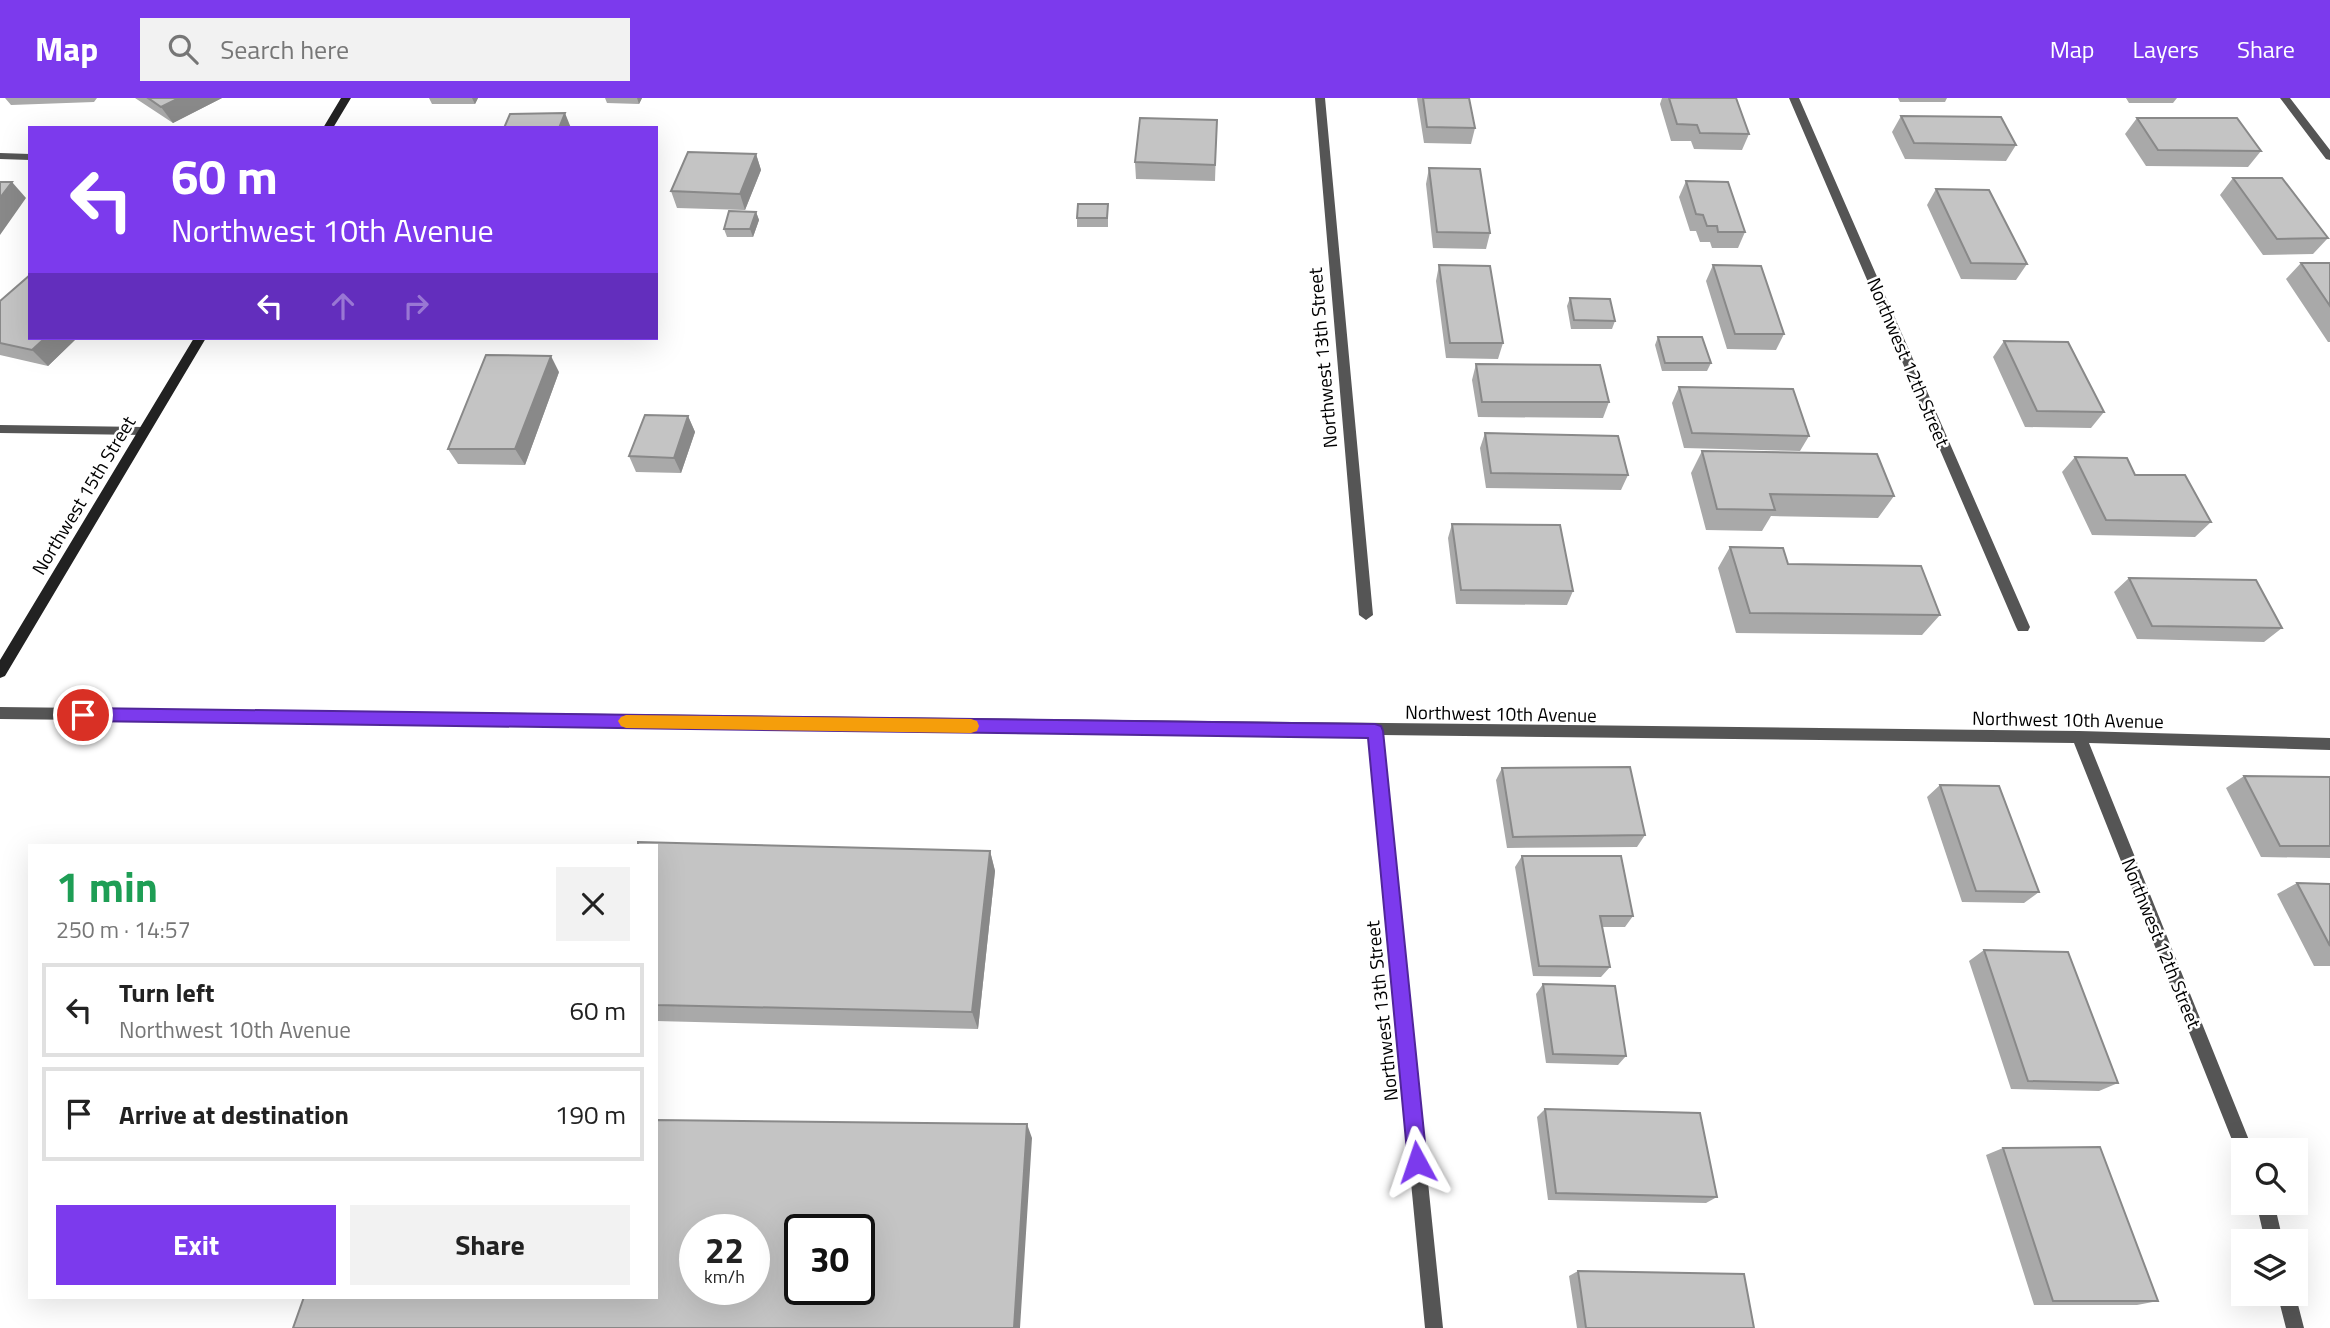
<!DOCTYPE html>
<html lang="en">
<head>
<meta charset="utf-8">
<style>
  :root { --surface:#fff; --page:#f2f2f2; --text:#222; --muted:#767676; --line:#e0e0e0; --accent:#7c3aed }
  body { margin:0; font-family:"Titillium Web",sans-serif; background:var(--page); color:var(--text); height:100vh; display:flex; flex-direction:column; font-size:26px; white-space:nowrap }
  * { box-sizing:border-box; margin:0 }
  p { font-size:23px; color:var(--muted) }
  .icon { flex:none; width:38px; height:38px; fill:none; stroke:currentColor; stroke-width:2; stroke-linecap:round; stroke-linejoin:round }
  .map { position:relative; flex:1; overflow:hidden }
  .drawer { position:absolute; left:28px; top:746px; width:630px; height:455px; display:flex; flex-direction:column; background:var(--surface); border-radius:0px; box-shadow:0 7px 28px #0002 }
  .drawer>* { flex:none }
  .guide { position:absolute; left:28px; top:28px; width:630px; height:214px; border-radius:0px; box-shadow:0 7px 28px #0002; background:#7c3aed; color:#fff; overflow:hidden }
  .controls { position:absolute; left:2231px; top:1040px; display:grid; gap:14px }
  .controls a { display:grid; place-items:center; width:77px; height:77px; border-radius:0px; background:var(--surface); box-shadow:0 7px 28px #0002; font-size:35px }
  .speed { position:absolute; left:679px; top:1116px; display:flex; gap:14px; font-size:35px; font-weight:700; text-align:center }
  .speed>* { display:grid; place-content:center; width:91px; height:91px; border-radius:50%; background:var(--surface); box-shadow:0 7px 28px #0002; line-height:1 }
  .speed small { font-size:18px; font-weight:400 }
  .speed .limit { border:4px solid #111; border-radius:10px; background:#fff; color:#111 }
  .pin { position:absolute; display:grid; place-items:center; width:60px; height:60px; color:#fff; margin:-30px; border:4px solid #fff; border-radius:50%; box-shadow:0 2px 7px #0007 }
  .me { position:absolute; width:77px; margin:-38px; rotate:355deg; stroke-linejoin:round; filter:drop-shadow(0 0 5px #0008) }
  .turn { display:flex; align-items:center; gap:24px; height:147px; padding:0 28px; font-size:32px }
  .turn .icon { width:91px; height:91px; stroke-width:2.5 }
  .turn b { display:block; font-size:49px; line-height:60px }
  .lanes { display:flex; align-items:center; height:66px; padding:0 28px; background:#0003; justify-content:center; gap:35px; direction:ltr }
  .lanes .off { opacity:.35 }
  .round { display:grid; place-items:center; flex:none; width:74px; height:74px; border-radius:0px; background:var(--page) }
  .summary { display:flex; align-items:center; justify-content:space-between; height:119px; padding:0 28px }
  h1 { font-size:42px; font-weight:700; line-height:52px; color:#1e9e55 }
  .button { display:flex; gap:14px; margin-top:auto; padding:14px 28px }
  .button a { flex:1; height:80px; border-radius:0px; background:var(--accent); color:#fff; font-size:28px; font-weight:700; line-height:80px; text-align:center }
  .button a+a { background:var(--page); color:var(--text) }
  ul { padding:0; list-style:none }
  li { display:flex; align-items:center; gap:21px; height:94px; margin:0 14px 10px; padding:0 14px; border:4px solid var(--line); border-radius:0px }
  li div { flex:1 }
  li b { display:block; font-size:26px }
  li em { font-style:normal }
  header { display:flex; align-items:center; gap:42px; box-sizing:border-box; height:98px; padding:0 35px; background:var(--accent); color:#fff }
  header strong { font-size:33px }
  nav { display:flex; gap:38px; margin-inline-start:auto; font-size:24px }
  .search { width:490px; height:63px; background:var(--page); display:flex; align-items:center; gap:18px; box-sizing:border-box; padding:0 24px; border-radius:0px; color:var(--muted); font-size:26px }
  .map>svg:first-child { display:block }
</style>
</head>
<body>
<header>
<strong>Map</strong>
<div class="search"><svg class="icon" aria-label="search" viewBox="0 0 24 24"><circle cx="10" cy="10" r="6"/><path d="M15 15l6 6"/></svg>Search here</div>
<nav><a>Map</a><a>Layers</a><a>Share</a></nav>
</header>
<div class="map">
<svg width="2330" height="1230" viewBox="0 0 2330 1230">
  <rect width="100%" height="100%" fill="#fff"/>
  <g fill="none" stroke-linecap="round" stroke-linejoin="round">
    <path fill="#555" fill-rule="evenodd" d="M1315 0H1325L1373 517 1366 522 1359 517Z
      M1789 0H1799L2030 529 2028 533H2018L2016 529Z
      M2280 0H2290L2330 52V62L2326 61Z
      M0 55 30 56V62L0 61Z
      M0 327 144 329 150 333 144 337 0 335Z
      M0 609 2079 633 2330 640V652L2089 645 2253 1052H2244V1060L2239 1058 2236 1052 2074 645 1382 637 1443 1230H1425L1368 637 0 621Z
      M2256 1104H2274L2283 1143H2265Z
      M2277 1195H2295L2304 1230H2286Z"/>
    <path fill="#222" fill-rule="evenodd" d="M341 0H351L333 30H323Z
      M194 240H206L5 578 0 580V562Z"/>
  </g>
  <path fill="#a9a9a9" d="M5 0H97L94 4 11 7Z
    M135 0H222L173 25Z
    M429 0H478L475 6H432Z
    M605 0H642L639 6 607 5Z
    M1417 0H1469L1475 30 1471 46 1424 45Z
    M1662 0H1736L1749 36 1742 52 1694 51 1691 43H1671L1660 6Z
    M1898 0H1947L1945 4H1900Z
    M2126 0H2177L2173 5H2129Z
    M1901 18 2016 47 2006 63 1905 61 1892 34Z
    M2137 20 2261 53 2248 69 2146 68 2125 36Z
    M1217 22 1215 83 1136 81 1135 64Z
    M756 56 761 72 745 112 677 110 671 93Z
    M1429 70 1490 135 1486 151 1433 150 1426 86Z
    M2233 80 2328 140 2313 156 2263 157 2220 97Z
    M1686 83 1745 134 1738 150H1712L1710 144H1700L1696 133H1690L1679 99Z
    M1936 91 2027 166 2016 182 1961 181 1927 107Z
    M1108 106V129H1077V120Z
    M756 114 759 122 753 139H727L724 131Z
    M2301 165H2330V244H2328L2286 181Z
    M1439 167 1503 245 1498 261 1446 260 1436 183Z
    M1713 167 1784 236 1776 252 1727 251 1706 183Z
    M1570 200 1615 223 1612 231H1571L1567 208Z
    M0 203 30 240H77L48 268 0 257Z
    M1658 239 1711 265 1707 273H1662L1655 247Z
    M2004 243 2104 314 2091 330 2025 329 1993 259Z
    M1476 266 1609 304 1603 320 1478 319 1472 282Z
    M559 274 525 367 458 366 448 351Z
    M1679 289 1809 338 1800 353 1684 350 1672 305Z
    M688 318 695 334 681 375 636 374 629 358Z
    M1485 335 1628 377 1621 392 1486 390 1480 350Z
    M1702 353 1894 398 1878 420 1771 418 1762 433 1706 432 1691 375Z
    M2075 359 2135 377 2211 424 2195 439 2092 437 2062 374Z
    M1452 426 1573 493 1567 507 1456 506 1448 440Z
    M1730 449 1788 466 1940 517 1922 537 1736 535 1718 470Z
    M2129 480 2282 530 2264 544 2137 541 2114 494Z
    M1502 670 1645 737 1637 749 1507 750 1496 682Z
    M2244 678 2330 679V760L2261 759 2226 690Z
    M1940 687 2039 794 2024 805 1962 804 1927 699Z
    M656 747 990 753 995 773 978 931 656 923Z
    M1522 758 1633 818 1625 829H1602L1610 869 1601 879 1533 878 1515 769Z
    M2297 785 2330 786V868H2314L2277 796Z
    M1984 852 2118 985 2099 993 2011 991 1969 863Z
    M1543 886 1626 958 1618 967 1546 965 1536 896Z
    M1545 1011 1717 1099 1706 1105 1548 1102 1537 1019Z
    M2003 1050 2158 1203 2137 1207H2034L1986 1057Z
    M1578 1173 1754 1230H1577L1569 1178Z"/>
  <path fill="#898989" d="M179 0H222L173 25 161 9Z
    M472 0H478L475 6Z
    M637 0H642L639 6Z
    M565 15 571 30H559Z
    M756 56 761 72 745 112 740 96Z
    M12 84 26 100 0 137V100Z
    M756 114 759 122 753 139 750 131Z
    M45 240H77L48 268 32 252Z
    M551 258 559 274 525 367 515 351Z
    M688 318 695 334 681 375 674 360Z
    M990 753 995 773 978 931 972 914Z
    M1027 1026 1032 1040 1020 1230H1014Z"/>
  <path fill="#c4c4c4" stroke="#898989" stroke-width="2" fill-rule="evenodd" d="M148 0H179L161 9Z
    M1423 0H1469L1475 30 1427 29Z
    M1669 0H1736L1749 36 1700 35 1697 27 1677 26Z
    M565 15 559 30H504L510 16Z
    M1901 18 2001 19 2016 47 1914 45Z
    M1140 20 1217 22 1215 67 1135 64Z
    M2137 20H2237L2261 53 2158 52Z
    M688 54 756 56 740 96 671 93Z
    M1429 70 1480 71 1490 135 1437 134Z
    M2233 80H2282L2328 140 2277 141Z
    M1686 83 1728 84 1745 134H1718L1717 128H1707L1703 117 1696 116Z
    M0 84H12L0 100Z
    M1936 91 1989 92 2027 166 1971 165Z
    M1078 106H1108L1107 120H1077Z
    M729 113 756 114 750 131H724Z
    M2301 165H2330V208Z
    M1439 167 1490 168 1503 245H1450Z
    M1713 167 1761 168 1784 236H1735Z
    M30 177V240H45L32 252 0 245V203Z
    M1570 200 1610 201 1615 223 1574 222Z
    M1658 239H1702L1711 265H1665Z
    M2004 243 2068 244 2104 314 2037 313Z
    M486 257 551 258 515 351H448Z
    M1476 266 1600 267 1609 304H1482Z
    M1679 289 1793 291 1809 338 1692 335Z
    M645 317 688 318 674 360 629 358Z
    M1485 335 1618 338 1628 377 1491 375Z
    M1702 353 1877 356 1894 398 1770 396 1775 412 1717 411Z
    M2075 359 2127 360 2135 377H2185L2211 424 2106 422Z
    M1452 426 1560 427 1573 493 1461 492Z
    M1730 449 1783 450 1788 466 1921 468 1940 517 1750 515Z
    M2129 480 2256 482 2282 530 2152 528Z
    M1630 669 1645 737 1513 739 1502 670Z
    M2244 678 2330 679V748H2280Z
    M1940 687 1999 688 2039 794 1976 793Z
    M638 744 990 753 972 914 656 907V747H638Z
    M1522 758H1621L1633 818H1600L1610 869 1539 868Z
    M2297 785 2330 786V848Z
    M1984 852 2068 854 2118 985 2028 983Z
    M1543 886 1615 888 1626 958 1553 956Z
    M1545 1011 1700 1015 1717 1099 1556 1095Z
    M656 1022 1027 1026 1014 1230H293L304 1199H656ZM695 1132H754V1192H695ZM800 1132H859V1192H800Z
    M2100 1049 2158 1203H2053L2003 1050Z
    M1578 1173 1744 1176 1754 1230H1586Z"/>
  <path fill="#7c3aed" stroke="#51269a" stroke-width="2" d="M83 610 1375 626 1381 628 1383 633 1427 1064 1424 1071 1417 1074 1410 1071 1408 1064 1368 640 83 623 77 621 75 617 77 612Z"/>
  <path fill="#f59e0b" d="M626 617 971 621 977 623 979 628 977 633 971 635 626 630 621 628 618 623 621 619Z"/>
  <g text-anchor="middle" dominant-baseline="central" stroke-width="5" stroke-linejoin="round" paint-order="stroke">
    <g font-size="19" fill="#000" stroke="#fff">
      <text transform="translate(1322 260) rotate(-95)">Northwest 13th Street</text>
      <text transform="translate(1909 264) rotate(67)">Northwest 12th Street</text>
      <text transform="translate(83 397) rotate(-59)">Northwest 15th Street</text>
      <text transform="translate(1501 615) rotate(1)">Northwest 10th Avenue</text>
      <text transform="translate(2068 621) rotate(1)">Northwest 10th Avenue</text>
      <text transform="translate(2162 845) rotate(68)">Northwest 12th Street</text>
      <text transform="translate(1381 913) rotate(-96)">Northwest 13th Street</text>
    </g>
  </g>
</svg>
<div class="controls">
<a><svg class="icon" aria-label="search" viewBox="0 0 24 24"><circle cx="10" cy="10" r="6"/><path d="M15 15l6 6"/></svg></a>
<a><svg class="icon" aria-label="layers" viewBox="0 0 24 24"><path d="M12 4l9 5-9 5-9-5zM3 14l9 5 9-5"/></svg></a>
</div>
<div class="speed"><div>22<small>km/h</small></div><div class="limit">30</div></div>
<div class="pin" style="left:83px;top:617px;background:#d93025"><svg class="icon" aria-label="arrive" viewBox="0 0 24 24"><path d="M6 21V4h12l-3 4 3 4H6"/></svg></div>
<svg class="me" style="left:1417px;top:1064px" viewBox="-20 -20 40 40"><path d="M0-17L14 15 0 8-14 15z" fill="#7c3aed" stroke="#fff" stroke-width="4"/></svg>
<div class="guide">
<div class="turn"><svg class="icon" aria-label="left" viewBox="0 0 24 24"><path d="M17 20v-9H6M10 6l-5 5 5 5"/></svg><div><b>60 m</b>Northwest 10th Avenue</div></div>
<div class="lanes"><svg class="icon" aria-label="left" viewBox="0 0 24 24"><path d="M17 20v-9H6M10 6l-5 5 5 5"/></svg><svg class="icon off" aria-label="ahead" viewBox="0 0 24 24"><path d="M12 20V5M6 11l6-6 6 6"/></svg><svg class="icon off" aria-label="right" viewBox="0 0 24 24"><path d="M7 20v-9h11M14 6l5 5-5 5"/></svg></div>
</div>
<section class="drawer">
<div class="summary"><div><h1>1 min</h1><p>250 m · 14:57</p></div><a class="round"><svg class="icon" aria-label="close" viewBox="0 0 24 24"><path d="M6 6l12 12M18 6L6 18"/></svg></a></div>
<ul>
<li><svg class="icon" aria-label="left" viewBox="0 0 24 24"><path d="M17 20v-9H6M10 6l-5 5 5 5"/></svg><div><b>Turn left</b><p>Northwest 10th Avenue</p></div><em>60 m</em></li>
<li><svg class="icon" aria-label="arrive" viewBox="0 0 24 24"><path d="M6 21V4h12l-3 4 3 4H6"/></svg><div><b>Arrive at destination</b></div><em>190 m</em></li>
</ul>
<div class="button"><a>Exit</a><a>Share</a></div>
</section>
</div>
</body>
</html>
